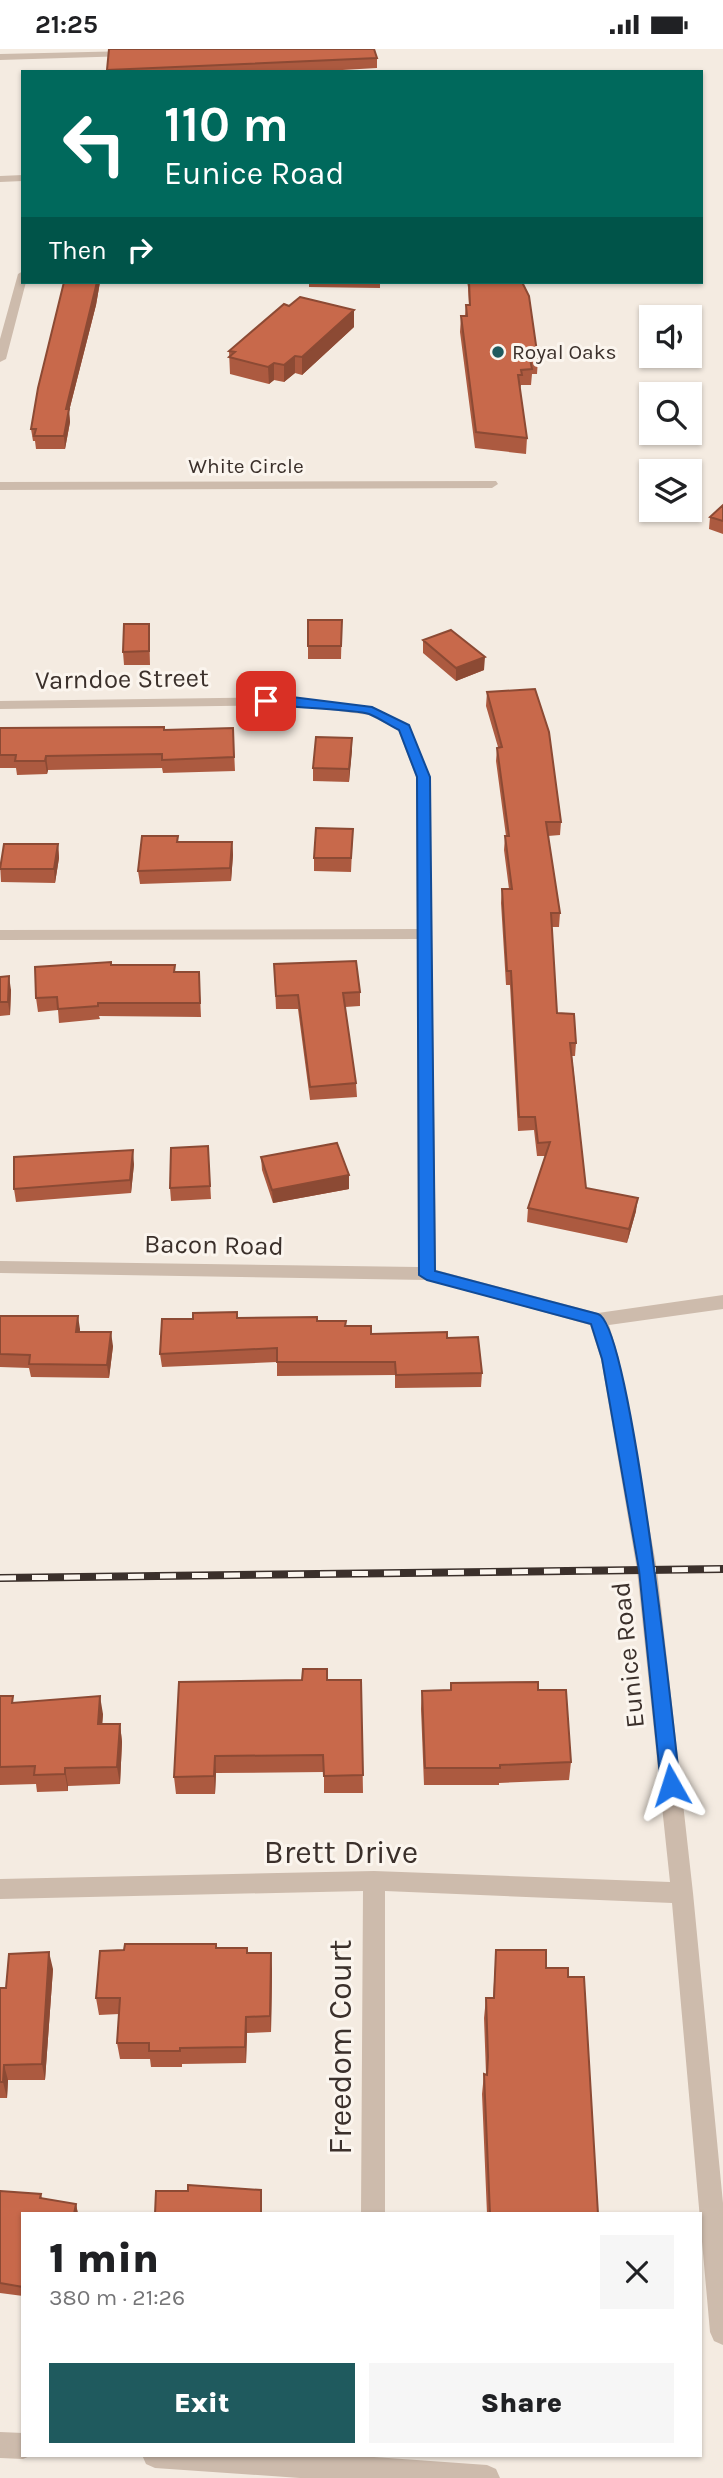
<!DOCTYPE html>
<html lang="en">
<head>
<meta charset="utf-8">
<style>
  :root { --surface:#fff; --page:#f6f6f6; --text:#202124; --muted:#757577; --accent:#1f5a5e }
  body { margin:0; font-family:Karla,sans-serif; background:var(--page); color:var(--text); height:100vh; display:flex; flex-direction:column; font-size:26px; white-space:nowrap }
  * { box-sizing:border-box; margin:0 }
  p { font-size:23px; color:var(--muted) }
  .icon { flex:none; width:38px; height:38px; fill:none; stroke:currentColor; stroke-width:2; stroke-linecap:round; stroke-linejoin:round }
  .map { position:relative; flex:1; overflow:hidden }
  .side { position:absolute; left:21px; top:2163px; width:681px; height:245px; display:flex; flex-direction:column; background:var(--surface); border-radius:0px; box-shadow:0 2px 5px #0004 }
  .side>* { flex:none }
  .banner { position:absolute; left:21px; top:21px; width:682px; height:214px; border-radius:0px; box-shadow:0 2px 5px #0004; background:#00695c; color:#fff; overflow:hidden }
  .tools { position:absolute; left:639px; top:256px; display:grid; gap:14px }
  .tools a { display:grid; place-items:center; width:63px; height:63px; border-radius:0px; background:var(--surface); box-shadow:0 2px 5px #0004; font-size:35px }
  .pin { position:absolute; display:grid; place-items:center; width:60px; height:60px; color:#fff; margin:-30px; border-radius:14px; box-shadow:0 4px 10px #0006 }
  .me { position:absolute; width:77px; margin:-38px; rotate:354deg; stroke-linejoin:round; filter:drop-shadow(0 0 5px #0008) }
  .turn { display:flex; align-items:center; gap:24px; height:147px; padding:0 28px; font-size:32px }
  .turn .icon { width:91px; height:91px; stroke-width:2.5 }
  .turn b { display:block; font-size:49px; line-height:60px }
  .then { display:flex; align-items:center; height:66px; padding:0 28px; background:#0003; gap:14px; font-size:26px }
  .round { display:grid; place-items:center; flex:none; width:74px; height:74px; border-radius:0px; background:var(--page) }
  .headline { display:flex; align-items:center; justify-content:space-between; height:119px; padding:0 28px }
  h1 { font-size:42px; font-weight:800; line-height:52px }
  .primary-button { display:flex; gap:14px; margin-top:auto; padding:14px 28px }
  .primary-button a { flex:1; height:80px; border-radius:0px; background:var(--accent); color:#fff; font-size:28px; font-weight:800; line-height:80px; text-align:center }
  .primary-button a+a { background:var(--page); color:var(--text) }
  .status { display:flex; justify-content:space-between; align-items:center; height:49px; padding:0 35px; background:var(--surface); direction:ltr }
  .status svg { height:19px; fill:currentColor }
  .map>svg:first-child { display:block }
</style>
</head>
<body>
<div class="status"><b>21:25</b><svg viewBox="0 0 49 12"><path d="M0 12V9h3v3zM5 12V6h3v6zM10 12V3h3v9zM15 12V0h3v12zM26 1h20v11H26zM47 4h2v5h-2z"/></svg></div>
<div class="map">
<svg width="723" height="2429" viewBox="0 0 723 2429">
  <rect width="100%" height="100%" fill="#f4ebe1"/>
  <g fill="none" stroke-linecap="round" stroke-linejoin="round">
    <path fill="#cdbbac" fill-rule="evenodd" d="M132 2 129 7 0 11V5Z
      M23 126V132L0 133V127Z
      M23 222V233H26L6 310 0 313V290L18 225Z
      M496 432 498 435 492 439 0 441V433Z
      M292 648 372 658 409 676 430 728 436 1221 598 1264 723 1246V1260L609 1276 619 1310 657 1521 693 1844 723 2154V2296L714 2292 710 2283 672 1854 385 1842V2165H361L363 1842 0 1850V1830L374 1822 670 1833 637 1521 601 1310 590 1276 427 1231 0 1224V1212L418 1218 417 890 0 891V881L417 880 416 728 398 681 369 666 292 656 0 660V652Z
      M0 2383 23 2384V2406H32L23 2410 0 2409Z
      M142 2406H346L487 2416 496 2420 500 2429H300L155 2419 146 2415Z"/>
    <g stroke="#3b302b" stroke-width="8">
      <path id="rail" d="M0 1529 723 1520"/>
    </g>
    <use href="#rail" stroke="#fbf5ee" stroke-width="5" stroke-dasharray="16" stroke-linecap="butt"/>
  </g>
  <path fill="#ac5a40" d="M109 0 377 9V19L308 23H107Z
    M64 233H100L96 256 69 362 70 373 65 400H36L35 392H33L31 380Z
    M309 233H380V239L309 238Z
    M467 233H529L523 234 538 310 537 325H532L531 336H521L520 341 527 389 526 405 475 399 460 283 461 267H465L466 256H469L468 238Z
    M354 278 302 326 295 324 284 333 274 331 269 335 230 325 229 302Z
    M723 456V485L709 480 710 468Z
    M308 571H342L341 610H308Z
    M149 575 150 616H124L123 603Z
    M423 591 484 621 456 632 423 604Z
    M487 643 561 773 560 786 548 787 560 864 559 878H552L557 964 576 994 575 1007H572L586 1139 636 1162 627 1194 527 1173 528 1159 546 1107H537L534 1081 518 1082 510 936H506L501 854 502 840H509L504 801 505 787H506L496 712 497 699 498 698 486 657Z
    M0 679 165 681 233 679 235 722 163 724 162 719 48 721 47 725 17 726 16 719H0Z
    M352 689 349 733 313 732V719Z
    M353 780 351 823 314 822V809Z
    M178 793H232L233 806 231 832 140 835 138 822Z
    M58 795 59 809 55 834 1 833 0 814Z
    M274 915 360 943V957L345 958 356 1034 357 1048 310 1051 298 960H276Z
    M111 916H175V923H199L201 968 99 967 100 970 59 974 58 961 38 963 36 949Z
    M0 928 11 941 10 966 0 967Z
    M208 1097 211 1150 171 1152 170 1139Z
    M261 1108 349 1126V1140L273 1154 262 1121Z
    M134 1115 131 1144 16 1153 14 1140Z
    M0 1267 80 1280V1283L113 1297 109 1329 31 1328 29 1319 0 1318Z
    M237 1269 317 1272 345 1277 371 1285 447 1289 482 1324 481 1338 395 1339V1326L277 1327V1313L162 1318 160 1305Z
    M327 1631H361L363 1744H324V1723L216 1724 215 1745H176L174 1728Z
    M451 1634 538 1641 571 1713 569 1731 499 1734V1736H424L421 1660 422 1642 451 1641Z
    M0 1647 15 1654 103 1665 102 1675H120L122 1693 120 1735 68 1737V1742L37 1743 36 1735 0 1736Z
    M216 1899 247 1904 272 1920 271 1983 247 1984 246 2014 182 2015V2018H151L150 2010H120L117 1994 119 1965 99 1966 96 1949Z
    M496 1901 568 1928 598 2165H487L482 2045 484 2025H486L484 1969 486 1949H493Z
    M53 1920 45 2031H8L7 2049H0V1939H6Z
    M0 2142 41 2145 42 2150 76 2155 78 2165H23V2247L0 2244Z"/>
  <path fill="#8c4a34" d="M97 233H100L96 256 69 362 70 373 65 400 64 387 66 360Z
    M354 261V278L302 326V308Z
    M295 307V324L284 333V316Z
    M274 314V331L269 335 268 318Z
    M485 608 484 621 456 632V619Z
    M352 689V702L349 733V720Z
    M46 707 48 721 47 725 45 712Z
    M232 793 233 806 231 832 230 819Z
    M58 795 59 809 55 834 54 820Z
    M9 927 11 941 10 966 8 953Z
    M133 1101 134 1115 131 1144 130 1131Z
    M349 1126V1140L273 1154 272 1141Z
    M638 1149 636 1162 627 1194 629 1180Z
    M78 1267 80 1280 78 1296 76 1283Z
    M111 1283 113 1297 109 1329 107 1316Z
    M100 1647 103 1665 101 1693 98 1675Z
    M120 1675 122 1693 120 1735 117 1718Z
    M215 1707 216 1724 215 1745 214 1727Z
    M65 1719 68 1737V1742L65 1725Z
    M49 1903 53 1920 45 2031 42 2015Z
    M271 1904 272 1920 271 1983 270 1967Z
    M246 1968 247 1984 246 2014 245 1998Z
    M4 2016 8 2031 7 2049 3 2033Z
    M76 2155 78 2165H74Z"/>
  <path fill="#c8694b" stroke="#8c4a34" stroke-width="2" d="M109 0H374L377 9 107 21Z
    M64 233H97L66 360H69L64 387H34L36 380H31L38 339Z
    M469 233H522L529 247 538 310H530L532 320 521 321 522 326H518L527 389 476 383 461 267H467L466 256H470Z
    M300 248 354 261 302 308 295 307 284 316 274 314 268 318 229 308 235 303 229 302 284 255 289 257Z
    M723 456V472L710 468Z
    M308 571H342L341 597H308Z
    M124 575H149V602L123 603Z
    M451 581 485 608 456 619 423 591Z
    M535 640 549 683 561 773H546L560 864H551L557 964 574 965 576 994H570L586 1139 638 1149 629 1180 528 1159 550 1093 538 1094 535 1068H519L511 922H507L502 840H512L505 787H509L497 699 502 698 487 643Z
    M164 678V681L233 679 234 708 162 711V705L46 707 45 712H15L16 706H0V679Z
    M316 688 352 689 349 720 313 719Z
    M316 779 353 780 351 809H314Z
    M142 787H178L177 793H232L230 819 138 822Z
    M4 795H58L54 820H0Z
    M356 912 360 943 343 944 356 1034 310 1038 298 946 276 947 274 915Z
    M111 913V916H175L174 923H199L200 954H98V957L58 960 57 948 36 949 35 918Z
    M9 927 8 953H0V928Z
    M337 1094 349 1126 272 1141 261 1108Z
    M208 1097 210 1137 170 1139 171 1099Z
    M133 1101 130 1131 14 1140V1108Z
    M237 1263V1269L317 1268V1272H346L345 1277H371V1285L447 1283V1289L478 1288 482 1324 396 1326 395 1313H277V1299L160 1305 162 1270H193V1264Z
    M0 1267H78L76 1283H111L107 1316 29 1315 30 1306 0 1305Z
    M303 1620H327V1631H361L363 1726 324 1727 323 1706 215 1707 214 1727 174 1728 179 1633 302 1631Z
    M538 1633V1641H566L571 1713 500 1716V1719H425L422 1642 451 1641V1634Z
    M0 1647H13L12 1654 100 1647 98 1675H120L117 1718 65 1719V1725L34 1726 35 1717 0 1718Z
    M125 1895H216V1899H247V1904H271L270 1967 246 1968 245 1998 180 1999V2002H149V1994H117L120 1949H96L100 1902 124 1901Z
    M496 1901H546V1919H568V1928H584L598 2165H490L484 2025 487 2026 488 2008 486 1949H494Z
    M49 1903 42 2015 4 2016 3 2033H0V1939H6L9 1905Z
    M188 2136 261 2141V2165H155L156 2142H188Z
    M0 2142 41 2145 40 2149 76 2155 74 2165H23V2238L0 2234Z"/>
  <path fill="#1a73e8" stroke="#114b97" stroke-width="2" d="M292 648 372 658 409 676 430 728 435 1222 598 1265C631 1275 674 1682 680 1736L677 1742 671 1745 664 1742 661 1736 639 1521 602 1310 591 1275 427 1231 419 1226 417 728 399 681C389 676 379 669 369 665 349 659 269 659 260 652L266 649Z"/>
  <circle fill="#1f5a5e" stroke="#fbf5ee" stroke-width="2.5" cx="498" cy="303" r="7"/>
  <g text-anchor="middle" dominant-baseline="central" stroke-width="6" stroke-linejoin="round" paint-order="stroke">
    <g font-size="21" fill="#3b302b" stroke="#fbf5ee" text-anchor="start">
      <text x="512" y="303">Royal Oaks</text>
    </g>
    <g font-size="21" fill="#3b302b" stroke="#fbf5ee">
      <text x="246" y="417">White Circle</text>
    </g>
    <g font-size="26" fill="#3b302b" stroke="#fbf5ee">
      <text transform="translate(122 630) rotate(-1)">Varndoe Street</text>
      <text transform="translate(214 1196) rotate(1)">Bacon Road</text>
      <text transform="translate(628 1606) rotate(-96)">Eunice Road</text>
    </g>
    <g font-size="32" fill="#3b302b" stroke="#fbf5ee">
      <text x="341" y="1803">Brett Drive</text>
      <text transform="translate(340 1998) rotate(-90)">Freedom Court</text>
    </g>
  </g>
</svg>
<div class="tools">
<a><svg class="icon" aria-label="sound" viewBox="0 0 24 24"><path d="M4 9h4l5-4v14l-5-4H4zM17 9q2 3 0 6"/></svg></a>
<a><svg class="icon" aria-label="search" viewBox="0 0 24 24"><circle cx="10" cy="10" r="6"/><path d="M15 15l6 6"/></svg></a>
<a><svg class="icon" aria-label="layers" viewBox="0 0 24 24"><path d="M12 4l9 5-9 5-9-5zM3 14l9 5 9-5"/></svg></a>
</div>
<div class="pin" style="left:266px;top:652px;background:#d93025"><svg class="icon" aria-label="arrive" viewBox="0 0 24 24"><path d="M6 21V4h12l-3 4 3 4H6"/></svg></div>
<svg class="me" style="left:671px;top:1736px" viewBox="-20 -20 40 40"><path d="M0-17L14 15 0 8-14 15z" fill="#1a73e8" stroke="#fff" stroke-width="4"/></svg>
<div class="banner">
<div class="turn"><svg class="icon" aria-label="left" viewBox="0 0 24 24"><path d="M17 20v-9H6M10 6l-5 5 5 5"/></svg><div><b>110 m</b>Eunice Road</div></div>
<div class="then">Then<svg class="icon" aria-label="right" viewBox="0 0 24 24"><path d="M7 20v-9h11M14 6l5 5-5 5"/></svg></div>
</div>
<section class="side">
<div class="headline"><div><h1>1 min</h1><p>380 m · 21:26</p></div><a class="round"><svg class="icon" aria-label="close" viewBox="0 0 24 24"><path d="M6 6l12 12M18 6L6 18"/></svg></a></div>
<div class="primary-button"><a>Exit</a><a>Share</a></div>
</section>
</div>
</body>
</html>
